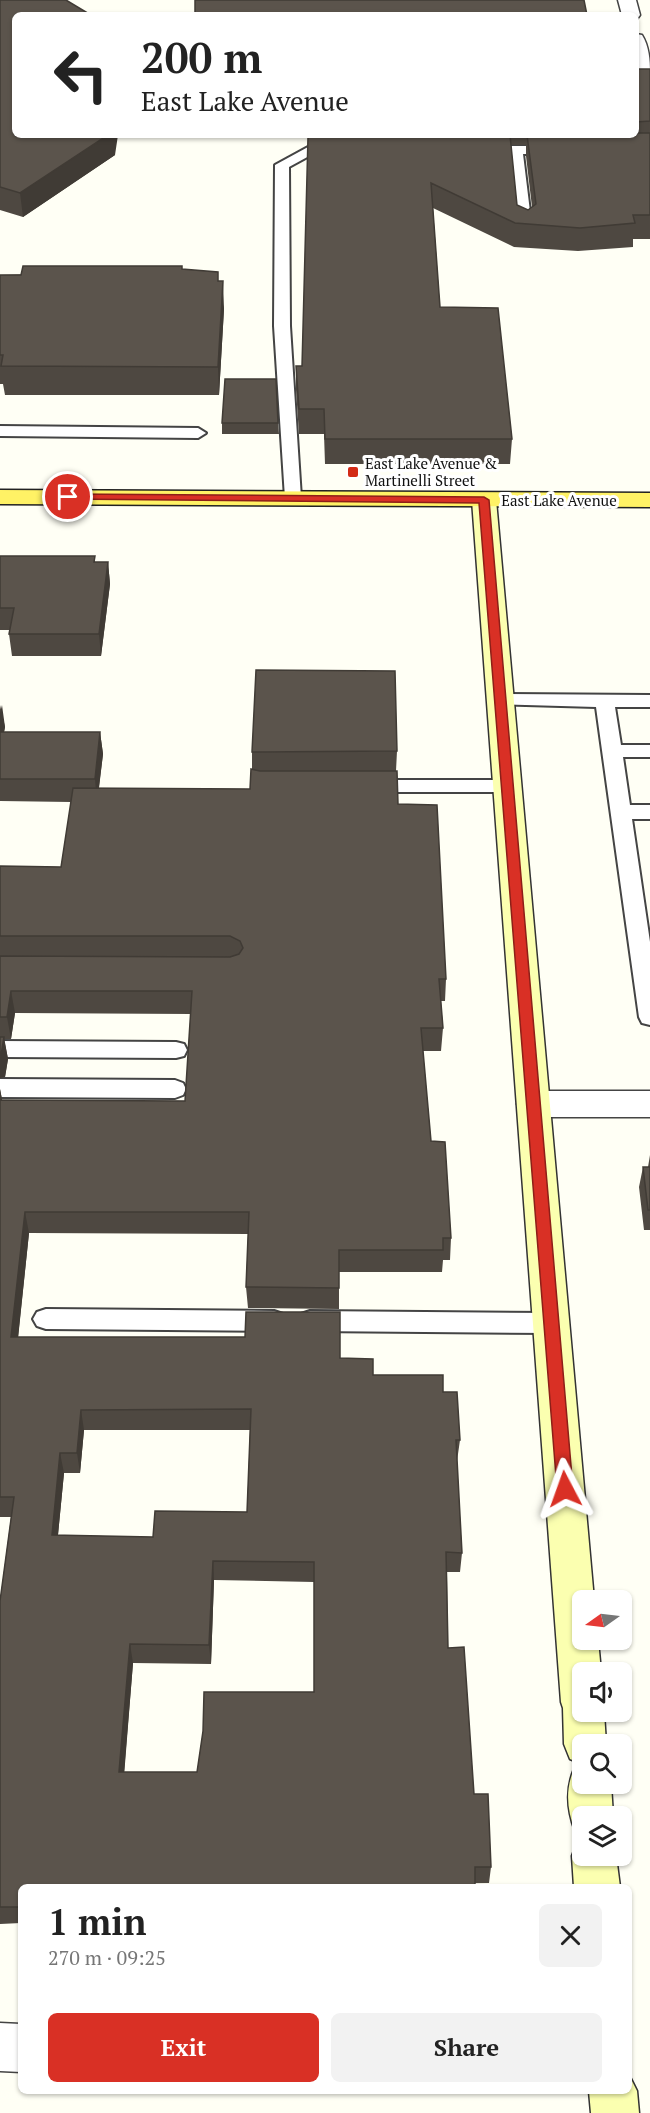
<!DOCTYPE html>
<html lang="en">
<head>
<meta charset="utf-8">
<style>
  :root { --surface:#fff; --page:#f2f2f2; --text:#222; --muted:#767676; --accent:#d93025 }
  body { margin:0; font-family:"PT Serif",serif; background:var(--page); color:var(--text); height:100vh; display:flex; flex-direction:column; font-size:22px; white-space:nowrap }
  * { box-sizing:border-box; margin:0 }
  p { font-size:20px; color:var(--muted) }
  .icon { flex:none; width:33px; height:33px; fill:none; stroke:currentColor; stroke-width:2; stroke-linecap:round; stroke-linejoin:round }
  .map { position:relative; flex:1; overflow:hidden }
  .panel { position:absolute; left:18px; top:1884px; width:614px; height:210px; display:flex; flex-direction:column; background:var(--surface); border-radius:9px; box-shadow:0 2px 4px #0004 }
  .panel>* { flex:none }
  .guide { position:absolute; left:12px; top:12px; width:627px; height:126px; border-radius:9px; box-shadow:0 2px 4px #0004; background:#fff; color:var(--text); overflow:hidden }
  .needle { width:39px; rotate:256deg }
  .fabs { position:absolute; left:572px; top:1590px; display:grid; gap:12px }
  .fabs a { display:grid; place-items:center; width:60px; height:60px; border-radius:9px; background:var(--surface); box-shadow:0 2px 4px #0004; font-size:30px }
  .pin { position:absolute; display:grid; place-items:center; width:51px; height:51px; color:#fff; margin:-26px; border:3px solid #fff; border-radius:50%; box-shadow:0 2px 6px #0007 }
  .me { position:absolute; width:66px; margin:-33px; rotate:356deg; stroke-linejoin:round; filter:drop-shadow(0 0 4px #0008) }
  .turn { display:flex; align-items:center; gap:21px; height:126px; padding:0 30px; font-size:27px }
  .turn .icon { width:78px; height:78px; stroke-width:2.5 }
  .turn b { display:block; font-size:42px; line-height:51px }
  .round { display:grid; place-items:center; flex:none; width:63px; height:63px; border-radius:9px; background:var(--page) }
  .headline { display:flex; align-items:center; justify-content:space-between; height:102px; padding:0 30px }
  h1 { font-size:36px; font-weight:800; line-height:45px }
  .button { display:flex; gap:12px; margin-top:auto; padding:12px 30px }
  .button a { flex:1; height:69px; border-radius:9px; background:var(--accent); color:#fff; font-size:24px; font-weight:800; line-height:69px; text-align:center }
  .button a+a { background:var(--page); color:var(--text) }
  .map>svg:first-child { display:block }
</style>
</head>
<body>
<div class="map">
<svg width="650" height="2113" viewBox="0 0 650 2113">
  <rect width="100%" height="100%" fill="#fffff5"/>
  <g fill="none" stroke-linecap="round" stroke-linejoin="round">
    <g stroke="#444" stroke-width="4">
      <path id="lane" d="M480 146H555L562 150 555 154H523L532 228 530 231H520L518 228 510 154 475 153 473 150 475 147Z
        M308 147H339L346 151 339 155H311L289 167 290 326 301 498 299 502H287L285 498 274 326 275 165Z
        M0 426 198 428 206 433 198 438 0 436Z
        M500 694 650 695V707H615L621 745H650V757H623L630 805H650V819H632L650 942V1025L642 1023 639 1017 596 707 493 704 491 700 493 696Z
        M368 780H506L513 781 516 786 513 791 506 792H368L361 791 358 786 361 781Z
        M0 1041 176 1042 184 1044 187 1050 184 1056 176 1058 0 1057Z
        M0 1079 175 1080 183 1083 186 1089 183 1095 175 1098 0 1097Z
        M46 1309 274 1311 283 1314 287 1321 283 1328 274 1331 46 1329 37 1326 33 1319 37 1312Z
        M310 1311 551 1313 560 1316 564 1323 560 1330 551 1333 310 1331 301 1328 297 1321 301 1314Z"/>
    </g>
    <g stroke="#444" stroke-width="3">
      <path id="street" d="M618 0H636L640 15 637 19 636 15H622Z
        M636 34 642 35C649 46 650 60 650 72L643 74 636 71Z
        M534 1091H650V1117H534L522 1113 517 1104 522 1095Z
        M0 2023 21 2024V2072L0 2071Z"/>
    </g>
    <g stroke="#333" stroke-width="3">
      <path id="secondary" d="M484 493 493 495 496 500 594 1600H582V1640H598L601 1672H582V1712H604L606 1744H582V1764L570 1759 564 1744 563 1708 561 1702 472 500 475 495Z
        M582 1766V1784H611L613 1816H582V1834L575 1831C567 1810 565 1790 574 1769Z
        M582 1839V1856H616L620 1887H574L572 1856 578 1840Z
        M628 2073 637 2091 639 2113H591L589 2091H628Z"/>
    </g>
    <g stroke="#222" stroke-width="3">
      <path id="primary" d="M0 490 650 493V507L0 504Z"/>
    </g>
    <use href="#lane" fill="#fff" fill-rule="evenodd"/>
    <use href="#street" fill="#fff" fill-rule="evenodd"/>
    <use href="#secondary" fill="#fbffb0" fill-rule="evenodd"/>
    <use href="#primary" fill="#fff265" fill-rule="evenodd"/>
  </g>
  <path fill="#4e4841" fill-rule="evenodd" d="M0 0 115 155 23 217 0 210Z
    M636 69H650V239H633V247L578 251 514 247 433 208 440 307 512 439 510 464H325L324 434H299L296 390V366H302L309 135H636ZM511 145H526V156L532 207 528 210 517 205Z
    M182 270 218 281 224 309 219 395H5L3 384H0V275Z
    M222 423H278L279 434H222Z
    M0 556 96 562H108L110 584 101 656H12L9 634 10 630H0Z
    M0 705 5 727 4 732H100L103 754 99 788 250 789 252 769V752L397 751 396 771 398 804 446 979 445 1001H441L443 1028 441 1051H423L431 1141 451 1238 450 1260H443L442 1272H339V1309L248 1308 246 1287 248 1234 29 1233 18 1337 340 1358 373 1375 443 1392 460 1440 457 1461 462 1553 460 1572H447L448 1648 474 1794 491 1867 489 1883 21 1887V1923L0 1924V1601L11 1517H0V1089L2 1100 185 1101 191 1014 15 1013 11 1039H4L8 1059 5 1077 0 1078V866L61 867 71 802 0 801ZM84 1430H250L247 1512 153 1537 58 1535 64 1473H80ZM214 1580 314 1582V1692L203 1731 197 1772H124L133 1663 211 1664Z
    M650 1155V1230H644L639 1187 643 1167H648Z"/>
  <path fill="#403b35" d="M108 135H118L115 155 23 217 20 193Z
    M223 281 224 309 219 395 218 367Z
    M108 562 110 584 101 656 99 634Z
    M2 705 5 727 0 753V713Z
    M100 732 103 754 97 802 95 779Z
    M11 991 15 1013 11 1039 7 1017Z
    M4 1037 8 1059 5 1077 0 1078V1055Z
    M0 1089 2 1099 0 1116Z
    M25 1212 29 1233 16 1358 11 1337Z
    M81 1410 84 1430 80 1473 77 1453Z
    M60 1453 64 1473 56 1555 52 1535Z
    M213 1561 214 1580 211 1664 209 1645Z
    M130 1644 133 1663 123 1789 119 1772Z"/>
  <path fill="#5b544c" stroke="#403b35" stroke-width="1.5" fill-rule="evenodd" d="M0 0H66L91 15H15V135H108L20 193 0 187Z
    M195 0H584L587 15H195Z
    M636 69H650V121L636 122Z
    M636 133H650V215H633L635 223 580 228 515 223 431 183 440 307 498 308 512 439H325L324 409H299L296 366H302L308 137 313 135H510L517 205 528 210 536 204 527 135H636Z
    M23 266H182V269L218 272V281H223L218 367 1 366 3 355H0V275H21Z
    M225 379H276L278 423H222Z
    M0 556H95L94 562H108L99 634H9L14 608H0Z
    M256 670 395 671 397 751 252 752Z
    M0 732H100L95 779H0Z
    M251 769 260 771H397L398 804 437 805 446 979H439L443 1028H421L431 1141 445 1142 451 1238H443V1250H339V1288L246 1287 249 1212H25L11 1337H245L246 1312H340V1358L373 1359V1375H443V1392H457L460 1440H456L462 1553 446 1552 448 1648 464 1647 474 1794H488L491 1867H475V1887H21V1907H0V1601L14 1497H0V1100L185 1101 192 991H11L7 1017H0V956L230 957 239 954 243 948 240 941 230 936H0V866L61 867 73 788 250 789ZM251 1409 247 1512 155 1511 153 1537 52 1535 60 1453H77L81 1410ZM213 1561 314 1562V1692H204L203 1731 197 1772H119L130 1644 209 1645Z
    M0 1037H4L1 1055H0Z
    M643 1167H650V1210H648Z"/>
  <path fill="#d93025" stroke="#8d1f18" stroke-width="1.5" d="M68 494 484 497 489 500 573 1489 570 1494 565 1496 559 1494 557 1489 479 503 64 499V495Z"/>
  <rect fill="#d32b16" stroke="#fff" stroke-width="2" x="347" y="466" width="12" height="12" rx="3"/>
  <g text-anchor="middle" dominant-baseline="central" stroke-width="6" stroke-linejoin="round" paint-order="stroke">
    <g font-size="15" fill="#111" stroke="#fff" text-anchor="start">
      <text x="365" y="463">East Lake Avenue &amp;<tspan x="365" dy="17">Martinelli Street</tspan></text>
    </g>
    <g font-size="15" fill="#111" stroke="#fff">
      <text x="559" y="500">East Lake Avenue</text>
    </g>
  </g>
</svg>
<div class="fabs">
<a><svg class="needle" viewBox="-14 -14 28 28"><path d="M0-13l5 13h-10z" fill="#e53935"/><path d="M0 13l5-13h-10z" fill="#767676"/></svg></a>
<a><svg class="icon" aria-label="sound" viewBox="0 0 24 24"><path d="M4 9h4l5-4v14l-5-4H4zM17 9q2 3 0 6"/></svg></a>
<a><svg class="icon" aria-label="search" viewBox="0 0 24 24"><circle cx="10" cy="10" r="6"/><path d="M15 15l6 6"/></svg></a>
<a><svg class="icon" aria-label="layers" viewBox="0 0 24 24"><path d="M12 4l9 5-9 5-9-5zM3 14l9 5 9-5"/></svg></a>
</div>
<div class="pin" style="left:68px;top:497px;background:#d93025"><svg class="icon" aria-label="arrive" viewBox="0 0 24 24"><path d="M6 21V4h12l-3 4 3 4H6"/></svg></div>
<svg class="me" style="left:565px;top:1489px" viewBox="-20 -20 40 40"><path d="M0-17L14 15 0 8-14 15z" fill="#d93025" stroke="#fff" stroke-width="4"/></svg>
<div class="guide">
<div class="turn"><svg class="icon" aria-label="left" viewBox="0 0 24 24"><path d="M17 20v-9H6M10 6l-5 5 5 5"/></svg><div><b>200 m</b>East Lake Avenue</div></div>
</div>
<section class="panel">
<div class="headline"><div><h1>1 min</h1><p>270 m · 09:25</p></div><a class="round"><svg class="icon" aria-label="close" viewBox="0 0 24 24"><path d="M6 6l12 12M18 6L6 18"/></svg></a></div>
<div class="button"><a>Exit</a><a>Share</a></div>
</section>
</div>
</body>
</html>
